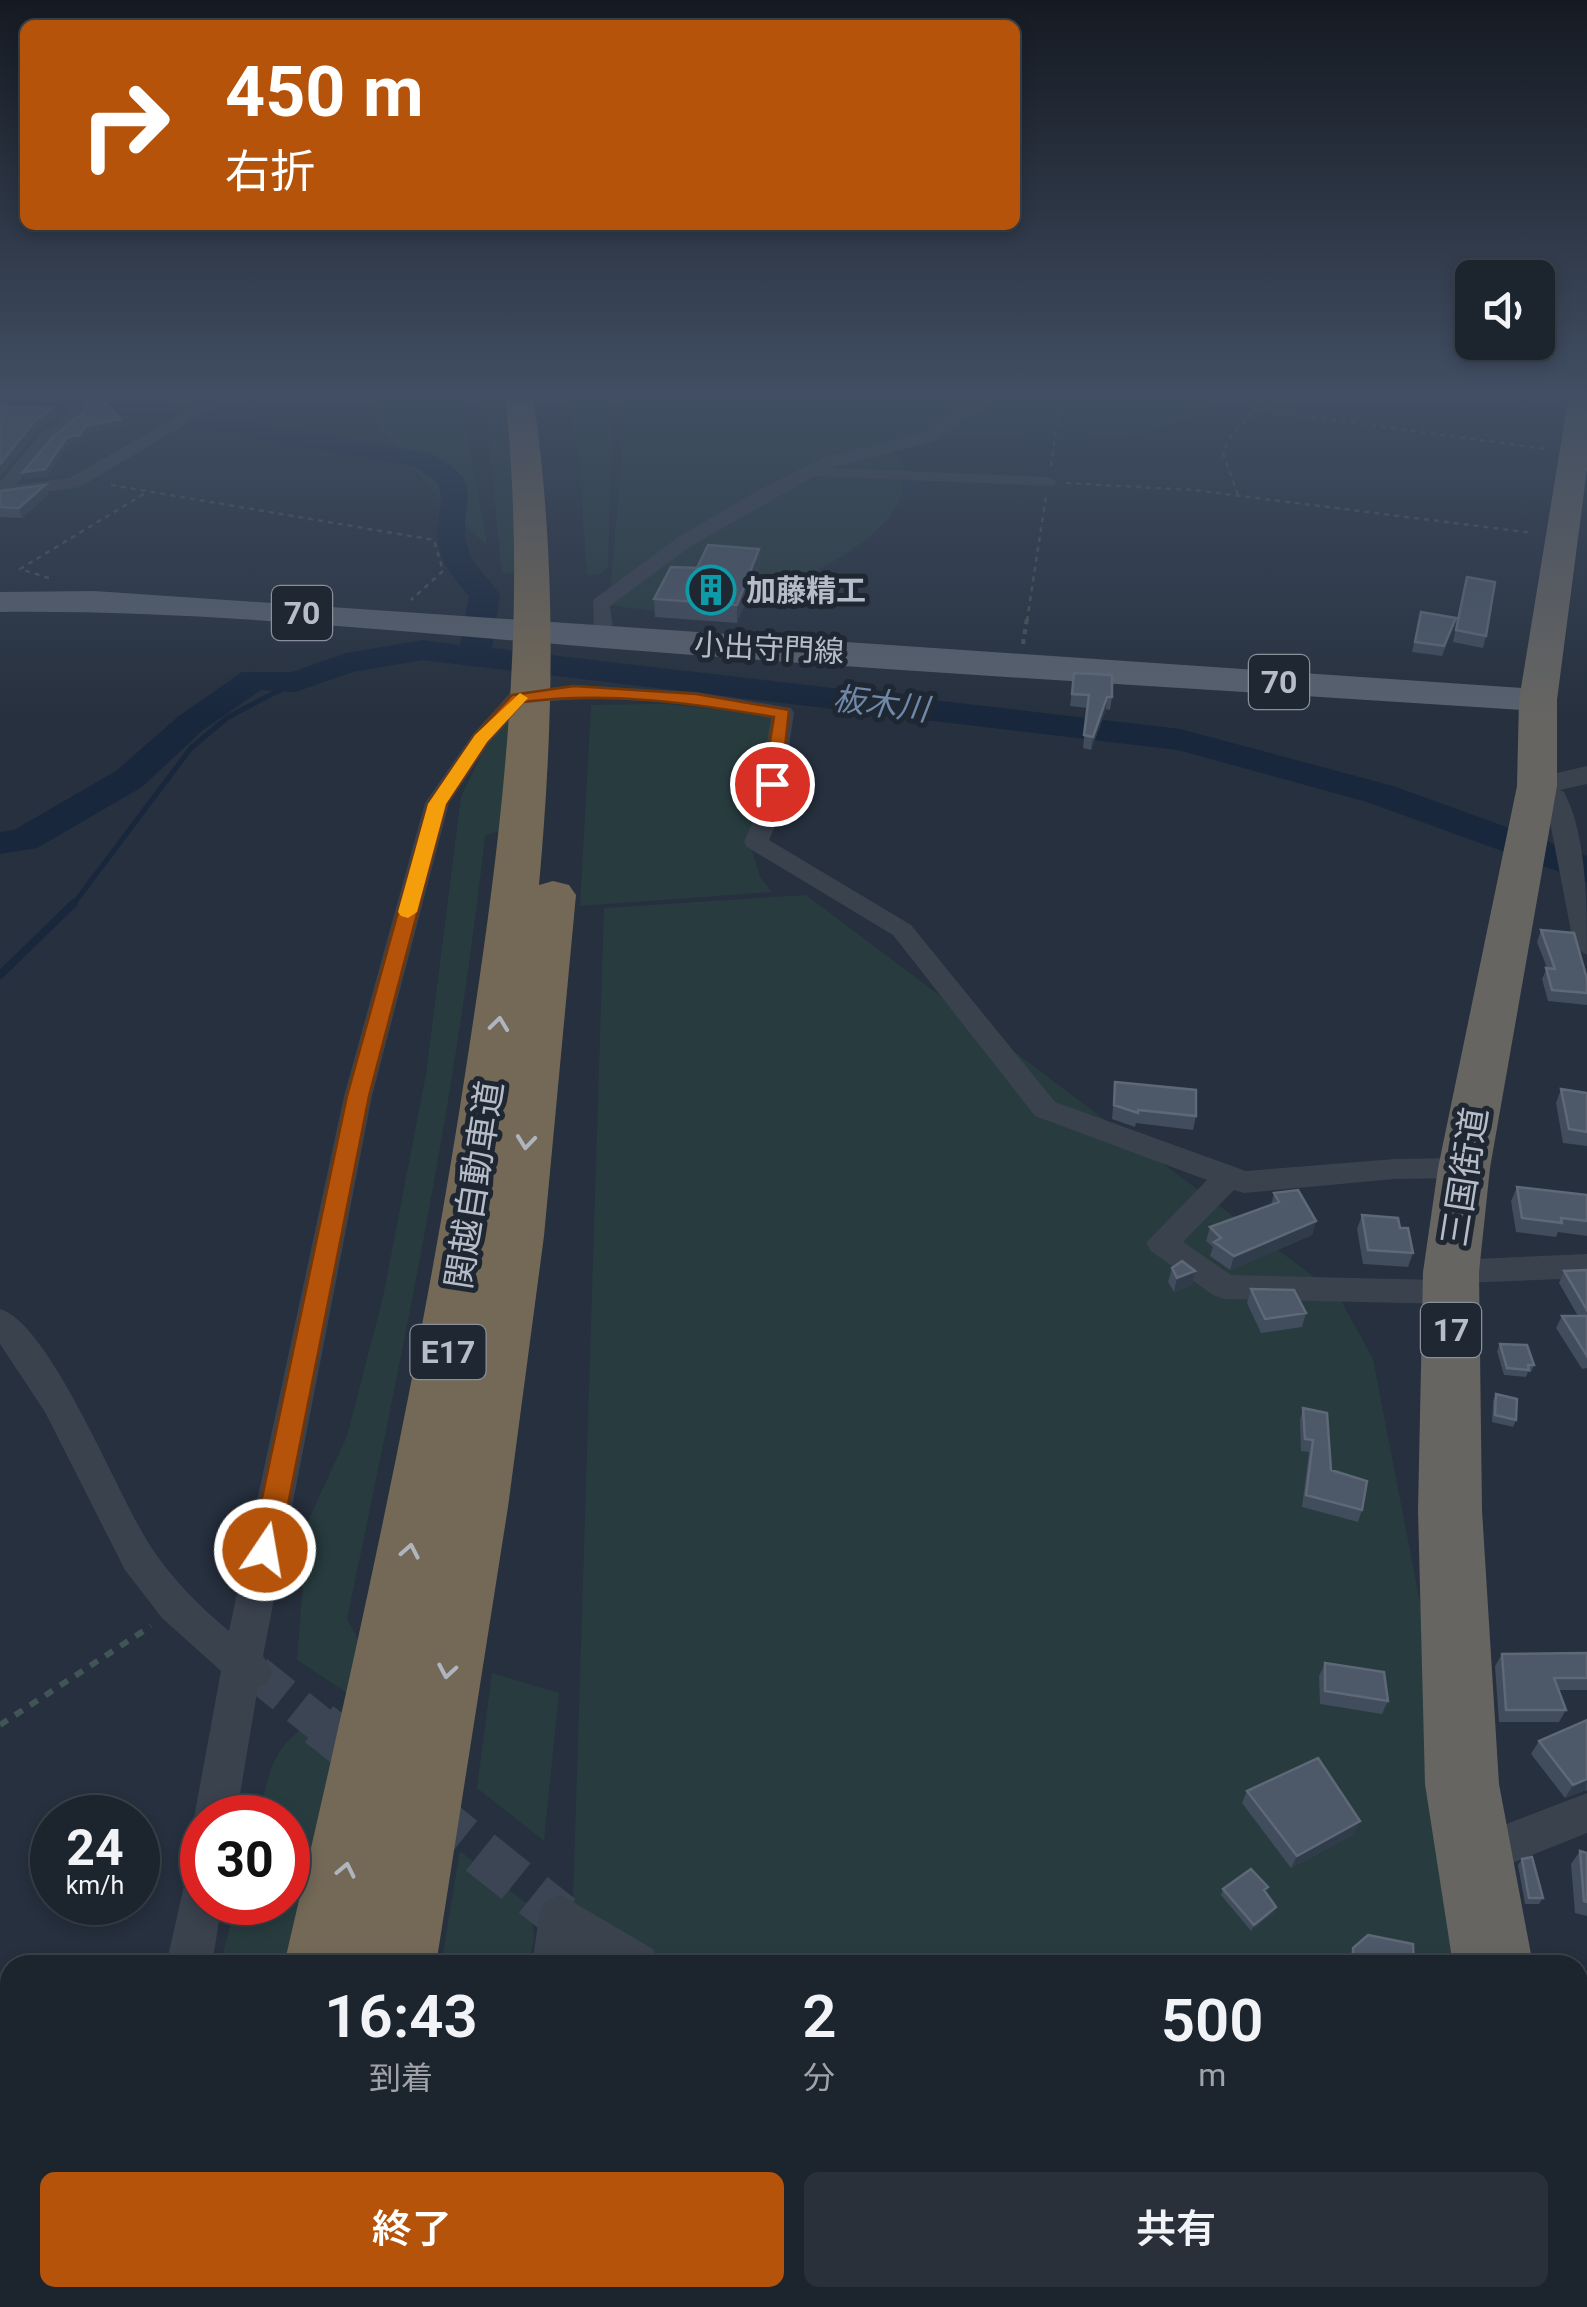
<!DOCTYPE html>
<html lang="ja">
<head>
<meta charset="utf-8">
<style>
  :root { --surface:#1c242e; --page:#29303a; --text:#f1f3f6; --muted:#a0a4aa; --line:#3a414a; --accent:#b45309 }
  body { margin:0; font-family:Roboto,"Noto Sans JP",sans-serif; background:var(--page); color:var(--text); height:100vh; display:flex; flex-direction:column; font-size:38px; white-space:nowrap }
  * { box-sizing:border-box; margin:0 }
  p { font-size:32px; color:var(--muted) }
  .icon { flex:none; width:55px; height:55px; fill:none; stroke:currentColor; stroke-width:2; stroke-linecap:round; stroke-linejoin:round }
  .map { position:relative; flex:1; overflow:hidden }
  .drawer { position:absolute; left:0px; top:1955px; width:1588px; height:352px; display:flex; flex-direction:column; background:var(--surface); border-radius:30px 30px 0 0; box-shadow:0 5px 15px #0003,0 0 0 2px var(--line) }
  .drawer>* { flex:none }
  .banner { position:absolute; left:20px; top:20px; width:1000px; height:210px; border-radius:15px; box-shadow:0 5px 15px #0003,0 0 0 2px var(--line); background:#b45309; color:#fff; overflow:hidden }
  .fabs { position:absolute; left:1455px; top:260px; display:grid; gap:20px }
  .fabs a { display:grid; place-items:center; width:100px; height:100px; border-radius:15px; background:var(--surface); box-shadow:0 5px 15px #0003,0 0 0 2px var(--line); font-size:50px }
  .speed { position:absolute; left:30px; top:1795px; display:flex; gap:20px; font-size:50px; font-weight:700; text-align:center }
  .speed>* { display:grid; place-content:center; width:130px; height:130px; border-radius:50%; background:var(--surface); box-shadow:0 5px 15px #0003,0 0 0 2px var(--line); line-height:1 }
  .speed small { font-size:25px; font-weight:400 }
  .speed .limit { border:15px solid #d22; background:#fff; color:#111 }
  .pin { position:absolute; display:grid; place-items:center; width:85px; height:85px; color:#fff; margin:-42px; border:5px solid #fff; border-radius:50%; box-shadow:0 2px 10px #0007 }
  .me { position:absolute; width:110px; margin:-55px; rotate:12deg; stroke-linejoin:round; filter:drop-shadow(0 0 8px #0008) }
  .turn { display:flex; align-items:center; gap:35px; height:210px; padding:0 40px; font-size:45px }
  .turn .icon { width:130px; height:130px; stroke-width:2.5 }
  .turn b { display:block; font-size:70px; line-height:85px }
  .eta { display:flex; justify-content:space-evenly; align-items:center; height:170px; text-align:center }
  .eta b { font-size:60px; font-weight:600; line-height:70px }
  .button { display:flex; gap:20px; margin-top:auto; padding:20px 40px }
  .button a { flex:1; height:115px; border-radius:15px; background:var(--accent); color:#fff; font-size:40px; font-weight:600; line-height:115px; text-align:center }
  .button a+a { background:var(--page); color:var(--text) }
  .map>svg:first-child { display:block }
</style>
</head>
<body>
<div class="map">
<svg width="1587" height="2307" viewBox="0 0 1587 2307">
  <rect width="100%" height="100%" fill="#26303e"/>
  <path fill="#283c3f" d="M460 394V395L487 545 453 514 379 428 372 394Z
    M597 394 612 420 608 568 598 575H587L579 459 567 394Z
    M617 394H1222C1135 472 997 422 896 445L894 452 904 463C902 474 903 490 899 501 879 551 746 611 694 612 666 613 637 609 609 605L625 419Z
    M484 395H502L513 459 516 574 502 573Z
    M665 704 777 715 750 844 760 877 772 892 580 906 591 705Z
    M511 717 499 831 485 836C456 1100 401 1360 347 1619L360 1643 349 1694 297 1660 308 1521 347 1436 383 1297 426 1074 461 797 494 728Z
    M806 895 1338 1295 1373 1359 1454 1779 1483 1965H571L604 908Z
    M492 1673 559 1693 544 1841 477 1788Z
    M302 1729 336 1753 288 1965H220L236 1903 288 1902V1818L258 1817C268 1782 270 1750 302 1729Z
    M460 1851 530 1906 534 1936 530 1965H441Z
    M385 2298H490L489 2307H383Z
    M984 2298H1544V2307H1006Z"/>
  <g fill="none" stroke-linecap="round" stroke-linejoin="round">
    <path stroke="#19273c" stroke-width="5" d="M72 906 191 748 228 717 295 682"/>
    <path stroke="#19273c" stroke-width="8" d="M0 975 74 903"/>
    <path fill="#19273c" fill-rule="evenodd" d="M0 394H64L119 400 430 453C494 487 454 501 468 549 473 567 490 579 500 595L492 648 1180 729 1393 786 1587 856V882L1367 802 1178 750 422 660 353 672 295 692 261 690 203 730 142 787 37 848 0 854V832L14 830 116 771 179 716 242 672H292L346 653 422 640 460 645 469 596C450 574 433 554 438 523 440 509 443 497 438 483L413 466 119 416 0 402Z"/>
    <path stroke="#3c4553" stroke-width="36" stroke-dasharray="36 18" stroke-linecap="butt" d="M256 1673 322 1726"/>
    <path stroke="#3c4553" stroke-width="46" stroke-dasharray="46 22" stroke-linecap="butt" d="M319 1724 367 1762
      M427 1810 561 1917"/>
    <path stroke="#415557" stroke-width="2.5" stroke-dasharray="5 5" stroke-linecap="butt" d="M1252 409 1546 449
      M1051 466 1061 394
      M1066 483 1194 490 1533 533
      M111 485 434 540 443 571 411 600
      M1238 495 1223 453 1228 440 1253 412 1246 394
      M49 578 20 569 147 492
      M1027 621 1046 496"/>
    <path stroke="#415557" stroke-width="4" stroke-dasharray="5 5" stroke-linecap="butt" d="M1023 644 1027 618"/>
    <path stroke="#415557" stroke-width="6" stroke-dasharray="9 9" stroke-linecap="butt" d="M0 1725 151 1626"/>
    <path fill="#3a424e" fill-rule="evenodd" d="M72 394H88L84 416 52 442 16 485 70 478 216 394H236L80 487 0 498V482L40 434 68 414Z
      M984 394H1004L934 441 830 468 1048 477 1057 482 1054 486 815 476 691 546 610 606 614 638 611 642 604 644 594 638 593 600 677 538 755 492 823 458 922 433Z
      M573 685 696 692 791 708 794 713 778 819 769 840 911 925 1055 1102 1246 1171 1395 1159 1464 1158 1475 1161 1479 1168 1475 1175 1464 1178 1395 1179 1244 1193 1234 1190 1183 1242 1231 1275 1439 1280 1435 1272 1440 1264 1451 1260 1587 1254V1278L1462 1283 1467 1292 1463 1301 1451 1304 1224 1299 1213 1295 1151 1251 1146 1243 1207 1180 1035 1116 893 935 747 847 744 842 754 819 771 718C690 703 607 693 525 704L489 743 449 803 372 1096 263 1656 273 1671 267 1684 258 1687 236 1818H202V1834L194 1818 221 1671 162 1618 125 1570 45 1412 0 1344V1309C51 1324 118 1497 151 1547 172 1579 200 1607 229 1631L344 1096 425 803 473 734 510 693Z
      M1537 779 1564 792C1587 835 1587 906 1587 955L1574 947 1546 801 1525 786Z
      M1587 1793V1833L1475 1878 1460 1872 1453 1857 1460 1842Z
      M202 1866V1902H222L212 1965H166L187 1873Z
      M561 1895 653 1949 660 1965H596L579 1954 578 1965H532L539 1917 545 1901Z
      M79 2298H131L128 2307H76Z
      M490 2298H542L541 2307H489Z"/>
    <path fill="#3a424e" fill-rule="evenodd" d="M1587 766V784L1537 795 1527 792 1523 786 1527 780Z"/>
    <path fill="#58616e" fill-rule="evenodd" d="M94 591 1538 689 1551 692 1556 700 1551 708 1538 711C1226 690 914 673 603 648 402 632 202 610 0 612V592Z"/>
    <path fill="#666562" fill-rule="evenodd" d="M1569 394H1587V469L1557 700V786L1490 1168 1479 1272 1482 1510 1499 1784 1533 1965H1453L1425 1784 1418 1510 1423 1272 1438 1168 1517 786 1519 700Z
      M1578 2256 1587 2260V2307H1530L1526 2298H1578Z"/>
    <path fill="#746957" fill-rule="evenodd" d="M505 394H533C557 559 554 720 539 885L553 881 569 885 576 895 544 1236 508 1507 436 1965H284C354 1664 422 1361 468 1055 502 835 529 617 505 394Z
      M205 2298H379L377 2307H203Z"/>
  </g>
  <path fill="#414c5c" d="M45 485 48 495 22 518 0 517V491Z
    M759 549 760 566 737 623 655 617 654 599 697 568Z
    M1467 577 1486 636 1483 648 1453 642Z
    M1421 612 1456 618 1442 656 1412 652Z
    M1074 673 1112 697 1110 710 1106 709 1091 750 1083 748 1087 708 1070 706Z
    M1541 930 1587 979V1005L1548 1001 1542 979 1547 968 1537 942Z
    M1115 1082 1196 1116 1193 1130 1136 1123 1135 1127 1112 1119Z
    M1561 1089 1587 1093V1146L1563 1143 1556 1103Z
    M1517 1187 1587 1195V1236L1558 1232 1556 1237 1516 1232 1511 1201Z
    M1274 1193 1316 1221 1312 1235 1230 1270 1210 1256 1213 1247 1206 1241 1210 1227 1271 1205Z
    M1362 1215 1400 1228 1413 1253 1408 1267 1363 1264 1357 1229Z
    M1172 1268 1195 1271 1192 1285 1174 1292 1168 1282Z
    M1587 1270V1368L1582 1369 1556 1328 1562 1316H1578L1559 1283 1564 1271Z
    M1251 1289 1306 1313 1302 1327 1261 1333 1247 1303Z
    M1500 1344 1534 1365 1531 1372H1528L1526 1377 1504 1375 1497 1351Z
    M1496 1394 1516 1420 1513 1427 1492 1422 1493 1401Z
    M1303 1408 1331 1470 1362 1510 1358 1522 1302 1507 1309 1452 1301 1451 1300 1420Z
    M1587 1653V1690H1559L1566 1710 1559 1722H1499L1495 1666 1502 1654Z
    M1325 1663 1388 1701 1382 1714 1320 1704 1319 1676Z
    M1587 1720V1791L1586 1790 1565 1798 1531 1754 1539 1741Z
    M1247 1791 1354 1834 1291 1868 1242 1803Z
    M1580 1851 1587 1853V1916L1575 1913 1571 1864Z
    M1522 1859 1543 1898 1539 1904H1525L1518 1865Z
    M1223 1889 1276 1907 1273 1913 1251 1931 1221 1895Z
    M1353 1948 1414 1965H1347V1960Z
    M1582 2006 1587 2008V2097L1578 2092V2012Z
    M1154 2298H1285L1278 2307H1162Z"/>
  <path fill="#313c4b" d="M53 408 56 418 37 432 0 477V464L34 422Z
    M121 419 123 426 88 433 81 442 69 444 47 477 25 479 23 472 67 437 86 426Z
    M45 485 48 495 22 518 19 508Z
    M759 549 760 566 737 623V605Z
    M1107 697 1106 709 1091 750 1093 737Z
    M1316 1221 1312 1235 1230 1270 1234 1256Z
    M1195 1271 1192 1285 1174 1292 1177 1278Z
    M1587 1779 1586 1790 1565 1798 1573 1785Z
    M1360 1821 1354 1834 1291 1868 1297 1856Z
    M1276 1907 1273 1913 1251 1931 1254 1925Z"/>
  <path fill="#4d5968" stroke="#5e6877" stroke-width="2.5" d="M105 402 121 419 86 426 79 435 67 437 45 469 23 472 53 437 84 412 87 403Z
    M0 406 53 408 34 422 0 464Z
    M45 485 19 508 0 507V491Z
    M708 545 759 549 737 605 654 599 671 567 697 568Z
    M1467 577 1495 582 1486 636 1456 630Z
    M1421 612 1456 618 1444 646 1415 642Z
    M1074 673 1112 675V697H1107L1093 737 1084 735 1089 695 1072 694Z
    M1541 930 1574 933 1587 979V993L1552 990 1546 968 1555 969Z
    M1115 1082 1196 1090V1116L1138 1110V1113L1114 1105Z
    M1561 1089 1587 1093V1132L1569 1129Z
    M1517 1187 1587 1195V1221L1561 1218 1562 1223 1522 1218Z
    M1298 1190 1316 1221 1234 1256 1214 1242 1221 1238 1210 1227 1279 1202 1274 1193Z
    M1362 1215 1398 1218 1400 1228H1408L1413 1253 1368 1250Z
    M1182 1261 1195 1271 1177 1278 1172 1268Z
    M1587 1270V1310L1564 1271Z
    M1251 1289 1294 1290 1306 1313 1265 1319Z
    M1562 1316H1587V1356Z
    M1500 1344 1527 1345 1534 1365H1528L1529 1370 1507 1368Z
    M1496 1394 1517 1399 1516 1420 1495 1415Z
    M1303 1408 1327 1413 1331 1470 1367 1481 1362 1510 1306 1495 1313 1440 1305 1439Z
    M1587 1653V1678H1554L1566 1710H1506L1502 1654Z
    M1325 1663 1384 1672 1388 1701 1325 1691Z
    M1587 1720V1779L1573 1785 1539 1741Z
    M1318 1758 1360 1821 1297 1856 1247 1791Z
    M1580 1851 1587 1853V1902L1584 1901Z
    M1532 1857 1543 1898H1529L1522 1859Z
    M1251 1869 1268 1887 1264 1890 1276 1907 1254 1925 1223 1889Z
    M1368 1935 1413 1944 1414 1965H1354L1353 1948Z
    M1582 2006 1587 2008V2082L1579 2078 1584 2056 1578 2053V2026Z
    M1183 2298H1285L1277 2307H1192Z"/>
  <defs><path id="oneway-chevron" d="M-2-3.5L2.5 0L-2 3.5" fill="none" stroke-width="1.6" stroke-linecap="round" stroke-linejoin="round" transform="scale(2.5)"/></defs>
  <g stroke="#afb5be">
    <use href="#oneway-chevron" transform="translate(499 1024) rotate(-83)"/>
    <use href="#oneway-chevron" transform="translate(526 1142) rotate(96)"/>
    <use href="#oneway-chevron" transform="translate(410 1551) rotate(-79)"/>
    <use href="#oneway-chevron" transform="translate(447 1671) rotate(100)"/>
    <use href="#oneway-chevron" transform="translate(346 1870) rotate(-78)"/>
  </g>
  <linearGradient id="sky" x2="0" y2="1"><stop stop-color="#151a22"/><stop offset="0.55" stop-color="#414e63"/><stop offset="1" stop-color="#414e63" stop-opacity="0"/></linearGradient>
  <rect width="1587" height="717" fill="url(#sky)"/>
  <path fill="#b45309" stroke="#753606" stroke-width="2.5" d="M574 686 696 694 789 710 781 784 772 789 763 784 774 717C691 703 607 691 523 702L487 742 446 804 369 1096 279 1550 275 1559 265 1562 255 1559 251 1550 347 1096 428 804 475 735 512 695Z"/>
  <path fill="#f59e0b" d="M520 693 528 698 487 742 446 804 417 912 408 918 401 916 398 912 428 804 475 735Z"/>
  <defs>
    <g id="building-ring" transform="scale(2.5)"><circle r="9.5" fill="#1f2733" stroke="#0f9aa8" stroke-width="1.5"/><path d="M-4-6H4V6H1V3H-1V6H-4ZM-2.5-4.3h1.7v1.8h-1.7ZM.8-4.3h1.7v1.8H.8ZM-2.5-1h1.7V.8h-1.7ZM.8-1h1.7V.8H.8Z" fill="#0f9aa8"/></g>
  </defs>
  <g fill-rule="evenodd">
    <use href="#building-ring" x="711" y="590"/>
  </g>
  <g text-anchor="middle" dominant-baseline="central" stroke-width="10" stroke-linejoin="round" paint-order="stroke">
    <g font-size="30" font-weight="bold" fill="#b6bdc9" stroke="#1f2733" text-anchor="start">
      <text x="746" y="590">加藤精工</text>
    </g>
    <g font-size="30" fill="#b6bdc9" stroke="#1f2733">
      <text transform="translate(769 648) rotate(3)">小出守門線</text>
    </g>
    <g fill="#1f2733" stroke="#89909c" stroke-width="2.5">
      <rect x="272" y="586" width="60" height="54" rx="8"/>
      <rect x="1249" y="655" width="60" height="54" rx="8"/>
      <rect x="1421" y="1303" width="60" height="54" rx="8"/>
      <rect x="410.5" y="1325" width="75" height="54" rx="8"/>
    </g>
    <g font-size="32" font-weight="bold" fill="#b6bdc9">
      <text x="302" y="613">70</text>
      <text x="1279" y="682">70</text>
      <text x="1451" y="1330">17</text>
      <text x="448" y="1352">E17</text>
    </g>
    <g font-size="32" font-style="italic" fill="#7088a7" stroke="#1f2733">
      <text transform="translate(881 704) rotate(7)">板木川</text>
    </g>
    <g font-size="35" fill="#b6bdc9" stroke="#1f2733">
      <text transform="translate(1465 1177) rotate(-81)">三国街道</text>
      <text transform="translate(475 1185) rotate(-81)">関越自動車道</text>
    </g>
  </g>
</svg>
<div class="fabs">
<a><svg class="icon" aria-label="sound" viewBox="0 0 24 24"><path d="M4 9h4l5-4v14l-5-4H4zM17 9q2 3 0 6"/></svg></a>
</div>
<div class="speed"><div>24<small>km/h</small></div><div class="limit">30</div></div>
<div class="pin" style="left:772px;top:784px;background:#d93025"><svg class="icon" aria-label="arrive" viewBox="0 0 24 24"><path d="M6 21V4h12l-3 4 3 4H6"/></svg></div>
<svg class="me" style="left:265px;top:1550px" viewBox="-20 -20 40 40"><circle r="17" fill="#b45309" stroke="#fff" stroke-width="3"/><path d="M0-11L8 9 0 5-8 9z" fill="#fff"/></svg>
<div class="banner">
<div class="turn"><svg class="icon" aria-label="right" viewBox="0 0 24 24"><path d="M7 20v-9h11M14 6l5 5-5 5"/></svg><div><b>450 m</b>右折</div></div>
</div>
<section class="drawer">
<div class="eta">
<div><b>16:43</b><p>到着</p></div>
<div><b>2</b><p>分</p></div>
<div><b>500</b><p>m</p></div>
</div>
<div class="button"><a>終了</a><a>共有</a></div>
</section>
</div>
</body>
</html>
